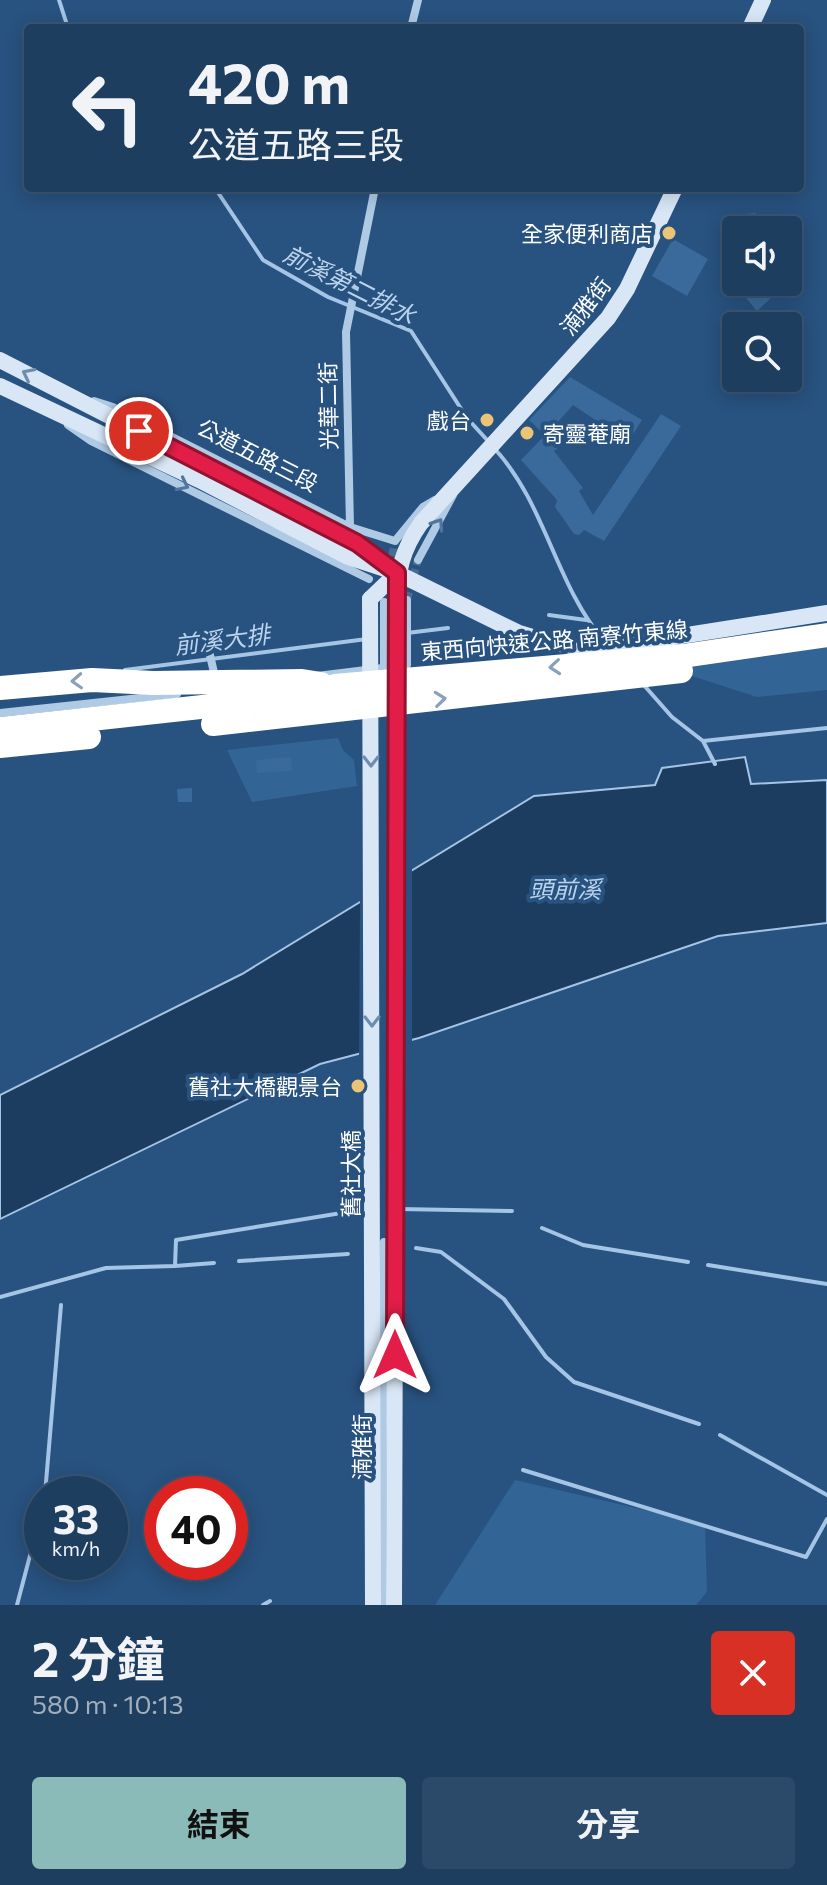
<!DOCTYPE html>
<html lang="zh-TW">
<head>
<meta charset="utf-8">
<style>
  :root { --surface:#1e3e5f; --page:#2b4968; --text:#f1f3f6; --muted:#a1aebd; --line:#3c5774; --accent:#8bbbb9 }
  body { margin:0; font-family:Commissioner,"Noto Sans TC",sans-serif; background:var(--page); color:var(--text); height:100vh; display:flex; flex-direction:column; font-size:30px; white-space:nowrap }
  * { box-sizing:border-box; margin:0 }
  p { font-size:26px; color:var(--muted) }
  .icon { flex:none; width:44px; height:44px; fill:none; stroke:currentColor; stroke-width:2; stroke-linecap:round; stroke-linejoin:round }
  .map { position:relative; height:1605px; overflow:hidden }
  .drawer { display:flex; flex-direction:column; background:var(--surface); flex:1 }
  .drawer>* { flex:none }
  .guide { position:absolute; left:24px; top:24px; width:780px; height:168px; border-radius:8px; box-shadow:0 4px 20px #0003,0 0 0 2px var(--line); background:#1e3e5f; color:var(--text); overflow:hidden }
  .buttons { position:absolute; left:722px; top:216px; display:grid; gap:16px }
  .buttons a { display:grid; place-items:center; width:80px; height:80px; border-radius:8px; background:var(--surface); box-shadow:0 4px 20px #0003,0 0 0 2px var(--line); font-size:40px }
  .speed { position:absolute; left:24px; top:1476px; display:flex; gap:16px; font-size:40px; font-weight:700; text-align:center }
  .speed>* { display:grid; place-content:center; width:104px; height:104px; border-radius:50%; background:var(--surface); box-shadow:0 4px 20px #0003,0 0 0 2px var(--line); line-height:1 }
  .speed small { font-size:20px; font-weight:400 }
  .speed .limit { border:12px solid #d22; background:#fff; color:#111 }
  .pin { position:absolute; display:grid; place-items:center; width:68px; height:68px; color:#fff; margin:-34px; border:4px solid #fff; border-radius:50%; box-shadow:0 2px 8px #0007 }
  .me { position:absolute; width:88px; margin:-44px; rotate:0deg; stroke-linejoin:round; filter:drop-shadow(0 0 6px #0008) }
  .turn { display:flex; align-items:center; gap:28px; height:168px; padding:0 32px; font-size:36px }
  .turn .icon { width:104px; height:104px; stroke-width:2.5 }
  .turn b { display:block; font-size:56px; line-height:68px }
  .round { display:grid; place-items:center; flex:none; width:84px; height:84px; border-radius:8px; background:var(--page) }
  .head { display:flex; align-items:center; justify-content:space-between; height:136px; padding:0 32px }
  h1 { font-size:48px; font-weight:700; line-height:60px }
  .button { display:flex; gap:16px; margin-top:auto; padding:16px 32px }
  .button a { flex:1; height:92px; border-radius:8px; background:var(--accent); color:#111; font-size:32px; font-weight:700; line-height:92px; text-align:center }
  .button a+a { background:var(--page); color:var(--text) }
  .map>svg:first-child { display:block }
</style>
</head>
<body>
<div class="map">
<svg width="827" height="1605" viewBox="0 0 827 1605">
  <rect width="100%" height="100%" fill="#28527f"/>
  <path fill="#336496" d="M827 647V690L757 697 667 668Z
    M338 738 343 750 354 760 357 786 252 802 227 750Z
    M515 1480 705 1524 707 1592 696 1605H435Z"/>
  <path fill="#1c3c60" stroke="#a4c5e5" stroke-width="2" d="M745 757 751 784 827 780V923L718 936 419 1038 320 1064 0 1219V1095L242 974 534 796 655 785 662 768Z"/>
  <path fill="#28527f" d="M412 866V1044L359 1058 360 897Z"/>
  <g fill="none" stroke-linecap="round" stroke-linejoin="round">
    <path stroke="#a4c5e5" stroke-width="4" d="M59 0 68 28
      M215 188 263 260 328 297 411 331 467 418 488 441
      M494 448C546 504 555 584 604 641
      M549 615 586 620
      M407 633 448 628
      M125 670 367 639
      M642 683 672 717 703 741 827 728
      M703 741 715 764
      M399 1209 512 1211
      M542 1228 583 1245 688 1262
      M416 1248 441 1252 504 1299 546 1357 574 1382 699 1424
      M239 1261 348 1254
      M708 1265 827 1284
      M175 1266 214 1263
      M0 1297 106 1268 175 1266 176 1240 366 1209
      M720 1435 827 1495
      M523 1470 806 1557 827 1519
      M45 1494 61 1305
      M17 1605 42 1510
      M263 1605 270 1601"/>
  </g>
  <path fill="#396a9b" d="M756 213 759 230H746L744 214Z
    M673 239 708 259 687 296 652 276Z
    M736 276V282H757L771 298 757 311 731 280Z
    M570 377 642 420 628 442 573 405 557 423 567 441 554 451 583 488 579 491 593 515 661 414 681 426 604 541 584 530 579 535 574 534 555 507 557 500 521 460 545 435 529 420Z
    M291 757 292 771 257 773 256 760Z
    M192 788V802H178L177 789Z"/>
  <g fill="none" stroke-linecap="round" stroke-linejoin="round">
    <path stroke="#486c92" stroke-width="8" stroke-dasharray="8 4" stroke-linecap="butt" d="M390 568 395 541
      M407 600 418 560"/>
    <path stroke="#afcae5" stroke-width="8" d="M411 28 418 0
      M94 401 113 407 350 527 395 541 423 507 435 500
      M68 425 91 441 369 579
      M350 527 346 332 375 188
      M418 560 453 495
      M209 651 215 677
      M384 668V602
      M317 676 407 665V600
      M0 713 177 694
      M382 1605 384 1242"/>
    <path stroke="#d8e6f5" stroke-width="16" d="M750 28 763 0
      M0 360 357 543 386 565
      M0 386 199 480 348 557 397 573 519 633 549 642 592 650 827 613
      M370 599 397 573
      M397 604C397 571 402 550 421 523L608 318 627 289 675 188"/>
    <path stroke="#fff" stroke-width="24" d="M0 688 92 680 154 683"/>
    <path stroke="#d8e6f5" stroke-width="16" d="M370 599 373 1605
      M394 1605 397 604"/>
    <path stroke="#fff" stroke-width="24" d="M154 683 302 681 321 684
      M213 724 681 671
      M0 729 293 697 335 686 683 656 827 635
      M0 746 89 737"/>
  </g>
  <defs><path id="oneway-chevron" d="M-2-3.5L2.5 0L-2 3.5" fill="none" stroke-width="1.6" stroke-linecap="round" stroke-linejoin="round" transform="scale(2)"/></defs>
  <g stroke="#6e8dae">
    <use href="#oneway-chevron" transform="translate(28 374) rotate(-153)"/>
    <use href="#oneway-chevron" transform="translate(371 761) rotate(90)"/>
    <use href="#oneway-chevron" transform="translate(372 1021) rotate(90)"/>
  </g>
  <g stroke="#50769e">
    <use href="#oneway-chevron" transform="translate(183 485) rotate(26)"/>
    <use href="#oneway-chevron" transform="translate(438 524) rotate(-56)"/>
  </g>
  <g stroke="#89a0b9">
    <use href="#oneway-chevron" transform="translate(555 667) rotate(175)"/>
    <use href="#oneway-chevron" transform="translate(77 681) rotate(177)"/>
    <use href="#oneway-chevron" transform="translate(440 699) rotate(-6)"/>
  </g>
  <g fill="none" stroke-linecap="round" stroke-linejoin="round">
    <g stroke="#92132f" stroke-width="20">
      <path id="route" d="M139 431 357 543 397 573 395 1355"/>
    </g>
    <use href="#route" stroke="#e11d48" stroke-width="14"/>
  </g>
  <g fill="#ecc476" stroke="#28527f" stroke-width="3">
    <circle cx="669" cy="233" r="8"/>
    <circle cx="487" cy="420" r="8"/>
    <circle cx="527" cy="433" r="8"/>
    <circle cx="358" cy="1086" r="8"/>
  </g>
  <g text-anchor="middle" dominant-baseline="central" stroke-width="8" stroke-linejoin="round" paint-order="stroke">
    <g font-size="22" fill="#fff" stroke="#28527f" text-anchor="end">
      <text x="653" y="233">全家便利商店</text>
      <text x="471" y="420">戲台</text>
      <text x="543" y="433" text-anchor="start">寄靈菴廟</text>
      <text x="342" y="1086">舊社大橋觀景台</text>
    </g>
    <g font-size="22" fill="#fff" stroke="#28527f">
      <text transform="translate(585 306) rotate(-52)">湳雅街</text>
      <text transform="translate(328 406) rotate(-91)">光華二街</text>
      <text transform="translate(258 455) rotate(27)">公道五路三段</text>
      <text transform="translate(554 640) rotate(-5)">東西向快速公路 南寮竹東線</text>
      <text transform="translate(350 1174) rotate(-90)">舊社大橋</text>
      <text transform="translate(361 1447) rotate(-90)">湳雅街</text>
    </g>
    <g font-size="24" font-style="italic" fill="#bbd4ed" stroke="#28527f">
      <text transform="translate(350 284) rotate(27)">前溪第二排水</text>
      <text transform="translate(222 639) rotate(-7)">前溪大排</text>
      <text x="565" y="888">頭前溪</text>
    </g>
  </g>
</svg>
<div class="buttons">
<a><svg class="icon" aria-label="sound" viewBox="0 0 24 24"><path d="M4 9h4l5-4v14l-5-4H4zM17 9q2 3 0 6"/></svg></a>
<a><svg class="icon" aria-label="search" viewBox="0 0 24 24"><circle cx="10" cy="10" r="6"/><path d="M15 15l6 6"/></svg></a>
</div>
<div class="speed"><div>33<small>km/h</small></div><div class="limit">40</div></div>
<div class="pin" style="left:139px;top:431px;background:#d93025"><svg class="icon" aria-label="arrive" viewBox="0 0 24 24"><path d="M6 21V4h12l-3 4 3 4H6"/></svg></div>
<svg class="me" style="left:395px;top:1355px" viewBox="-20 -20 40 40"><path d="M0-17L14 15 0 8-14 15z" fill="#e11d48" stroke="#fff" stroke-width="4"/></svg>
<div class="guide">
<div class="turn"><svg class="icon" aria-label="left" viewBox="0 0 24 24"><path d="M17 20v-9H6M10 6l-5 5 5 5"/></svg><div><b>420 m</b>公道五路三段</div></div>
</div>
</div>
<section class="drawer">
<div class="head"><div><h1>2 分鐘</h1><p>580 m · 10:13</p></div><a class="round" style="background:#d93025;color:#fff"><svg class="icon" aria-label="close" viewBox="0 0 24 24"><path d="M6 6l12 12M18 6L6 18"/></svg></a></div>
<div class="button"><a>結束</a><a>分享</a></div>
</section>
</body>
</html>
